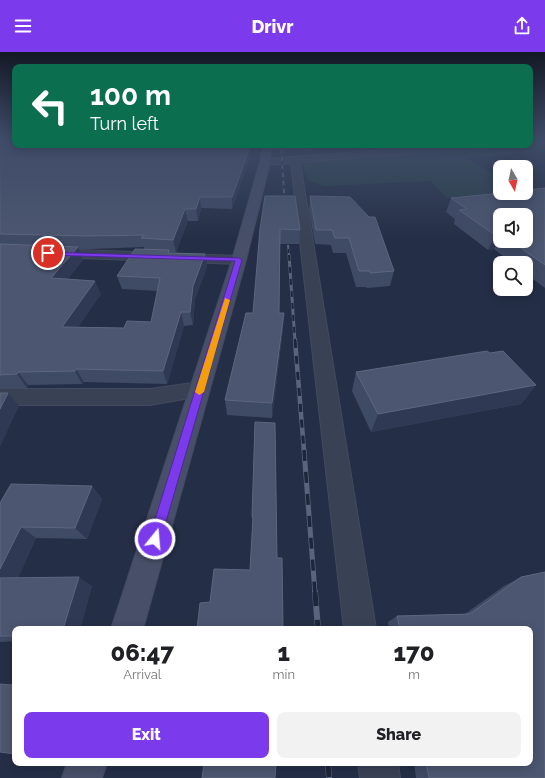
<!DOCTYPE html>
<html lang="en">
<head>
<meta charset="utf-8">
<style>
  :root { --surface:#fff; --page:#f2f2f2; --text:#202124; --muted:#757577; --accent:#7c3aed }
  body { margin:0; font-family:Raleway,sans-serif; background:var(--page); color:var(--text); height:100vh; display:flex; flex-direction:column; font-size:15px; white-space:nowrap }
  * { box-sizing:border-box; margin:0 }
  p { font-size:13px; color:var(--muted) }
  .icon { flex:none; width:22px; height:22px; fill:none; stroke:currentColor; stroke-width:2; stroke-linecap:round; stroke-linejoin:round }
  .map { position:relative; flex:1; overflow:hidden }
  .drawer { position:absolute; left:12px; top:574px; width:521px; height:140px; display:flex; flex-direction:column; background:var(--surface); border-radius:8px; box-shadow:0 2px 10px #0003 }
  .drawer>* { flex:none }
  .top-card { position:absolute; left:12px; top:12px; width:521px; height:84px; border-radius:8px; box-shadow:0 2px 10px #0003; background:#0b6e4f; color:#fff; overflow:hidden }
  .needle { width:26px; rotate:171deg }
  .buttons { position:absolute; left:493px; top:108px; display:grid; gap:8px }
  .buttons a { display:grid; place-items:center; width:40px; height:40px; border-radius:8px; background:var(--surface); box-shadow:0 2px 10px #0003; font-size:20px }
  .pin { position:absolute; display:grid; place-items:center; width:34px; height:34px; color:#fff; margin:-17px; border:2px solid #fff; border-radius:50%; box-shadow:0 1px 4px #0007 }
  .me { position:absolute; width:44px; margin:-22px; rotate:17deg; stroke-linejoin:round; filter:drop-shadow(0 0 3px #0008) }
  .turn { display:flex; align-items:center; gap:14px; height:84px; padding:0 12px; font-size:18px }
  .turn .icon { width:52px; height:52px; stroke-width:2.5 }
  .turn b { display:block; font-size:28px; line-height:34px }
  .eta { display:flex; justify-content:space-evenly; align-items:center; height:68px; text-align:center }
  .eta b { font-size:24px; font-weight:800; line-height:28px }
  .action { display:flex; gap:8px; margin-top:auto; padding:8px 12px }
  .action a { flex:1; height:46px; border-radius:8px; background:var(--accent); color:#fff; font-size:16px; font-weight:800; line-height:46px; text-align:center }
  .action a+a { background:var(--page); color:var(--text) }
  header { display:flex; justify-content:space-between; align-items:center; height:52px; padding:0 12px; background:var(--accent); color:#fff; font-size:18px; font-weight:800 }
  .map>svg:first-child { display:block }
</style>
</head>
<body>
<header><svg class="icon" aria-label="menu" viewBox="0 0 24 24"><path d="M4 6h16M4 12h16M4 18h16"/></svg>Drivr<svg class="icon" aria-label="share" viewBox="0 0 24 24"><path d="M12 15V3M7 8l5-5 5 5M5 13v7h14v-7"/></svg></header>
<div class="map">
<svg width="545" height="726" viewBox="0 0 545 726">
  <rect width="100%" height="100%" fill="#242e46"/>
  <path fill="#273f47" d="M545 89V99L467 106 500 127V140L447 146 430 129 325 134C308 130 304 127 303 110L499 93H530V90Z"/>
  <g fill="none" stroke-linecap="round" stroke-linejoin="round">
    <g stroke="#434a5f" stroke-width="2">
      <path id="street" d="M530 87H545V91L530 92Z
        M448 93H486L482 96 300 110 376 577H344L291 111 265 113 260 110 265 107Z
        M0 195 239 204 244 205 246 208 244 211 239 212 0 203Z
        M200 330 207 333 210 338 207 343 150 353H0V337H150Z
        M358 711H398L400 726H360Z"/>
    </g>
    <g stroke="#434a5f" stroke-width="2">
      <path id="secondary" d="M263 93H271L270 110 246 208 143 577H111L232 208 260 110Z
        M67 711H107L102 726H62Z"/>
    </g>
    <use href="#street" fill="#394155" fill-rule="evenodd"/>
    <use href="#secondary" fill="#474f69" fill-rule="evenodd"/>
    <g stroke="#5b647d" stroke-width="2">
      <path id="rail-far4" d="M281 93 285 155
        M287 181 289 204"/>
    </g>
    <g stroke="#5b647d" stroke-width="3">
      <path id="rail-far3" d="M289 203 295 289"/>
    </g>
    <g stroke="#5b647d" stroke-width="4.5">
      <path id="rail-far2" d="M295 288 304 399"/>
    </g>
    <g stroke="#5b647d" stroke-width="5">
      <path id="rail-far1" d="M304 398 315 541"/>
    </g>
    <g stroke="#5b647d" stroke-width="6">
      <path id="rail" d="M315 540 318 577
        M328 711 329 726"/>
    </g>
    <use href="#rail-far4" stroke="#1e263b" stroke-width="1.5" stroke-dasharray="4" stroke-linecap="butt"/>
    <use href="#rail-far3" stroke="#1e263b" stroke-width="2" stroke-dasharray="6" stroke-linecap="butt"/>
    <use href="#rail-far2" stroke="#1e263b" stroke-width="3" stroke-dasharray="8" stroke-linecap="butt"/>
    <use href="#rail-far1" stroke="#1e263b" stroke-width="3.5" stroke-dasharray="11" stroke-linecap="butt"/>
    <use href="#rail" stroke="#1e263b" stroke-width="5" stroke-dasharray="14" stroke-linecap="butt"/>
  </g>
  <path fill="#3f4a65" fill-rule="evenodd" d="M0 87 15 93H222V95L250 105 232 157 201 156 198 169H188L176 200H169L170 201 205 202 207 215 195 247 193 273 184 274 167 332 84 330 82 332 28 333 27 336H0ZM144 195V197L117 224 122 237 157 239 151 270 124 276 78 275 101 242 67 227 83 208 78 197H92Z
    M274 93H364L312 96V99L274 98Z
    M376 93H438L381 97Z
    M545 136V236L526 222V211H512L494 197 488 198 454 172 455 167 446 160 451 146ZM500 163 526 189H500Z
    M265 144 300 178 299 192H280L279 261 283 277 272 366 227 363 225 348 253 261Z
    M310 144 394 219 390 234 367 236 366 235H356L346 201H333L331 193 315 192 309 158Z
    M490 301 536 333 521 352 371 380 352 339 356 320Z
    M255 370 277 506 210 550 250 518 253 475 252 465Z
    M92 434 102 447 87 487 36 486 18 526 92 534 80 577H15V589L0 590V451Z
    M545 520V726H416L414 711H530V577H389L388 570 397 564 465 562 504 534 521 525Z"/>
  <path fill="#2f3954" d="M250 95V105L232 157V145Z
    M200 145 201 156 198 169 196 157Z
    M185 157 188 169 176 200 173 188Z
    M500 182V186L494 197 488 198 495 183Z
    M78 195 83 208 58 240 51 226Z
    M205 202 207 215 195 247 193 273 190 260 193 234Z
    M95 229 101 242 69 288 62 275Z
    M181 260 184 274 167 332 163 319Z
    M284 261 283 277 272 366V351Z
    M76 317 84 330 82 332 75 319Z
    M18 320 28 333 27 336 17 322Z
    M536 333 521 352 371 380 378 362Z
    M8 341 19 354 0 395V357Z
    M92 434 102 447 87 487 75 476Z
    M21 475 36 486 14 535 0 528V517Z
    M79 525 92 534 80 577H63Z"/>
  <path fill="#4c5670" stroke="#5d667f" d="M0 87H15V93H220V95H250L232 145H200L196 157H185L173 188 141 186 144 183 87 184 0 182Z
    M545 136V213L511 189H526V163H500V182L495 183 459 158 467 157 451 146 500 141H526V138Z
    M265 144H295L300 178 280 177 279 261H284L272 351 225 348 246 261H253L260 177Z
    M310 144 350 145 369 165H375L394 219 370 221V219H359L349 186H335L332 178H316Z
    M0 192 78 195 51 226 95 229 62 275 124 276 127 269 151 270 160 226 117 224 135 197 169 198 168 201 205 202 193 234 190 260H181L163 319 76 317 75 319 18 320 17 322 0 323Z
    M487 299 490 301 503 299 536 333 378 362 356 320Z
    M0 341H8L0 357Z
    M255 370 275 371 277 506H282L283 577H197L200 551 210 550 214 517 250 518 253 465H252Z
    M11 432 92 434 75 476 21 475 0 517V451Z
    M545 520V726H429L426 711H530V577H400L397 564 470 562 521 525Z
    M79 525 63 577H15V584H0V526Z
    M15 625V702L0 700V632L12 633Z
    M204 711H276L275 726H202Z"/>
  <linearGradient id="sky" x2="0" y2="1"><stop stop-color="#141926"/><stop offset="0.46" stop-color="#3f4c68"/><stop offset="1" stop-color="#3f4c68" stop-opacity="0"/></linearGradient>
  <rect width="545" height="189" fill="url(#sky)"/>
  <path fill="#7c3aed" stroke="#51269a" d="M46 200 239 206 242 208 161 487 159 491 155 493 151 491 149 487 235 209 48 203 46 202Z"/>
  <path fill="#f59e0b" d="M225 246 230 248 204 340 199 343 195 340Z"/>
</svg>
<div class="buttons">
<a><svg class="needle" viewBox="-14 -14 28 28"><path d="M0-13l5 13h-10z" fill="#e53935"/><path d="M0 13l5-13h-10z" fill="#757577"/></svg></a>
<a><svg class="icon" aria-label="sound" viewBox="0 0 24 24"><path d="M4 9h4l5-4v14l-5-4H4zM17 9q2 3 0 6"/></svg></a>
<a><svg class="icon" aria-label="search" viewBox="0 0 24 24"><circle cx="10" cy="10" r="6"/><path d="M15 15l6 6"/></svg></a>
</div>
<div class="pin" style="left:48px;top:201px;background:#d93025"><svg class="icon" aria-label="arrive" viewBox="0 0 24 24"><path d="M6 21V4h12l-3 4 3 4H6"/></svg></div>
<svg class="me" style="left:155px;top:487px" viewBox="-20 -20 40 40"><circle r="17" fill="#7c3aed" stroke="#fff" stroke-width="3"/><path d="M0-11L8 9 0 5-8 9z" fill="#fff"/></svg>
<div class="top-card">
<div class="turn"><svg class="icon" aria-label="left" viewBox="0 0 24 24"><path d="M17 20v-9H6M10 6l-5 5 5 5"/></svg><div><b>100 m</b>Turn left</div></div>
</div>
<section class="drawer">
<div class="eta">
<div><b>06:47</b><p>Arrival</p></div>
<div><b>1</b><p>min</p></div>
<div><b>170</b><p>m</p></div>
</div>
<div class="action"><a>Exit</a><a>Share</a></div>
</section>
</div>
</body>
</html>
